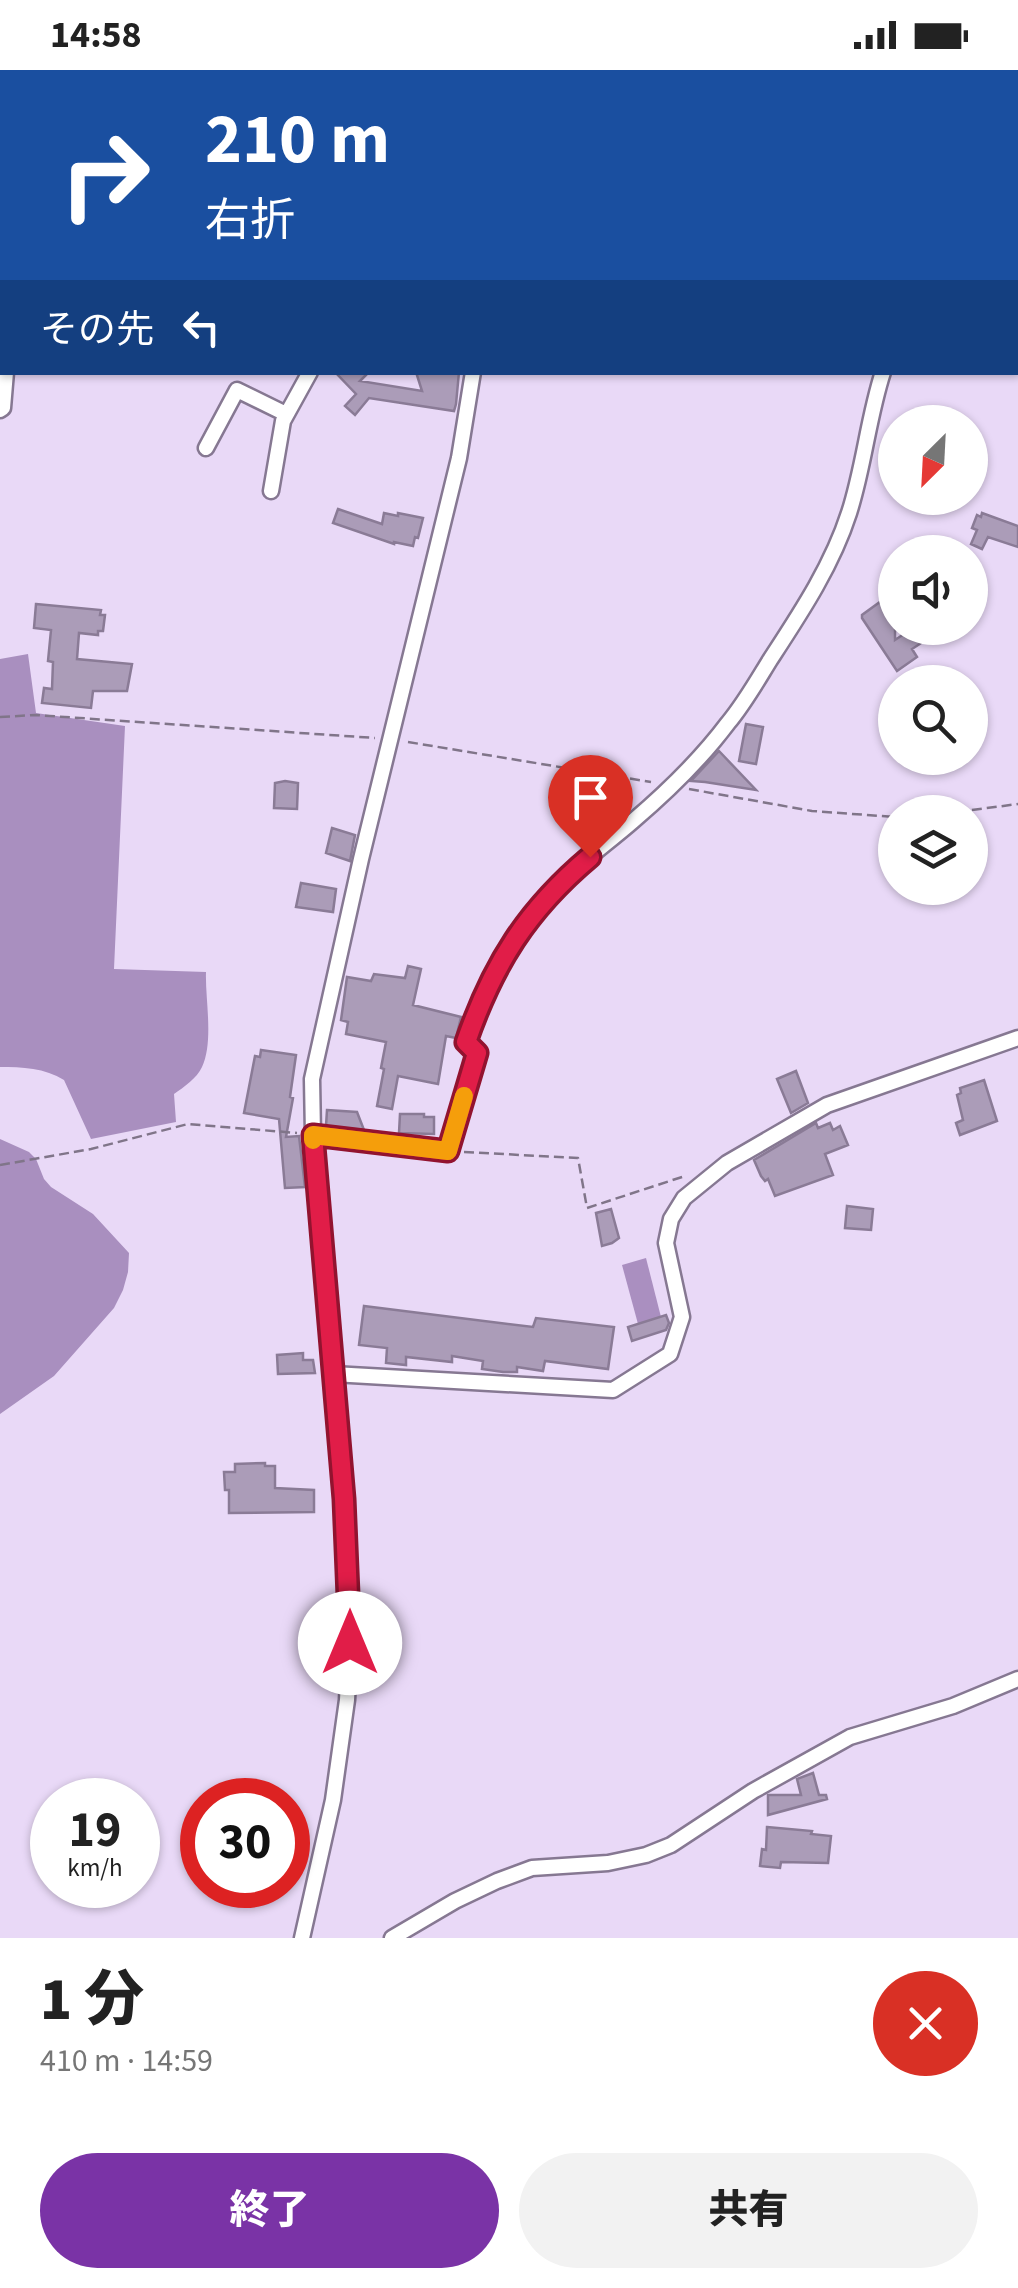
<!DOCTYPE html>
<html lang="ja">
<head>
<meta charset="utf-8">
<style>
  :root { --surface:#fff; --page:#f2f2f2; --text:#222; --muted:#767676; --accent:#7a33a6 }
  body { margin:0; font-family:"Source Sans 3","Noto Sans JP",sans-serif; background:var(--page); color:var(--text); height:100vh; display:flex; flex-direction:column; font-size:38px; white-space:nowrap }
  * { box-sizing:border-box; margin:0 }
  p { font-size:32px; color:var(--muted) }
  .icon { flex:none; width:55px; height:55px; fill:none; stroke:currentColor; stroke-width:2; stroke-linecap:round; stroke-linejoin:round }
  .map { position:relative; height:1868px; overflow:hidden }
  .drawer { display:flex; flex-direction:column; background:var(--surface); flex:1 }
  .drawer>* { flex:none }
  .banner { position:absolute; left:0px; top:0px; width:1020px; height:305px; box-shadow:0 2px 8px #0004; background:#1a4fa0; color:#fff; overflow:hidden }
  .needle { width:65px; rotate:204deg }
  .tools { position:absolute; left:878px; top:335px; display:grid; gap:20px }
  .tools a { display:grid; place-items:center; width:110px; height:110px; border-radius:50%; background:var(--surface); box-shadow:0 2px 8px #0004; font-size:50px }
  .speed { position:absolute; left:30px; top:1708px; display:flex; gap:20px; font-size:50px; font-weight:700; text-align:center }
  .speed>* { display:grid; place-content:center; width:130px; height:130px; border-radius:50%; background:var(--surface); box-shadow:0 2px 8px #0004; line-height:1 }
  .speed small { font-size:25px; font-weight:400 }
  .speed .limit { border:15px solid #d22; background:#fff; color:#111 }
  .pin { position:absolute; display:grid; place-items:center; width:85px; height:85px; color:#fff; margin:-102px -42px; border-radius:50% 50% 50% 0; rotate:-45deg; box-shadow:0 0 10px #0007 }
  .pin .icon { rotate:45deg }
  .me { position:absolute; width:110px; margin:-55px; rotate:0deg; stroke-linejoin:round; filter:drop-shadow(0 0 8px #0008) }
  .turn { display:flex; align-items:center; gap:35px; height:210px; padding:0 40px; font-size:45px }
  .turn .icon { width:130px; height:130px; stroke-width:2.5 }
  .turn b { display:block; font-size:70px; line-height:85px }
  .then { display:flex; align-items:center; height:95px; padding:0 40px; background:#0003; gap:20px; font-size:38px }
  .round { display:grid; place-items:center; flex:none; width:105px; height:105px; border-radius:52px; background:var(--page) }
  .overview { display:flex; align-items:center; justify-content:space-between; height:170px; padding:0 40px }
  h1 { font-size:60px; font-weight:800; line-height:75px }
  .action { display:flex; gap:20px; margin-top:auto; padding:20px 40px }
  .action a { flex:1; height:115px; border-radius:60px; background:var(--accent); color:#fff; font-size:40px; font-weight:800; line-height:115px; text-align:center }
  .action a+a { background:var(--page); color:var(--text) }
  .status { display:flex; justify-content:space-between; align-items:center; height:70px; padding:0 50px; background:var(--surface); direction:ltr }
  .status svg { height:28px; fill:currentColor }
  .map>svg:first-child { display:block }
</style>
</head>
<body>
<div class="status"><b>14:58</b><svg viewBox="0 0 49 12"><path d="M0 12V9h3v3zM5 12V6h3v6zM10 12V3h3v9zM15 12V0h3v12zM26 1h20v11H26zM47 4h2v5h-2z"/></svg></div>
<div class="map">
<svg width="1018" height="1868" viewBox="0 0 1018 1868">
  <rect width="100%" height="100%" fill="#e9d9f7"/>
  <path fill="#a98fbf" d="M28 584 36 643 125 656 114 899 206 902C205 929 214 971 202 997 197 1008 184 1017 174 1024L176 1052 91 1069 64 1010C45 998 22 997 0 997V589Z
    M0 1069 29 1082 36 1089 44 1109 51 1117 93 1144 129 1183 128 1202 123 1220 114 1238 54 1306 0 1344Z"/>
  <path fill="#aa8fc0" d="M646 1188 661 1247 638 1254 622 1195Z"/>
  <path fill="#ab9cb8" stroke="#8a7b96" stroke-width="2.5" d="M335 302H369L360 311 422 321 416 302H459L456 334 454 341 369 328 355 345 345 336 356 324Z
    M338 439 382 454 384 443 398 446V443L423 448 418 468 415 467 413 476 394 472V474L333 453Z
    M982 443 1018 456V477L988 467 982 479 971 474 977 460 972 458 977 445 981 447Z
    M895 521V570L913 558H944L912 579 917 587 897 601 862 548V545Z
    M36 534 101 540 100 545H105L103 561H98V565L79 563 77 589 132 594 127 621H93L91 638 42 633 44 618 52 619 53 592 48 591 51 560 34 558Z
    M746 654 763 657 756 694 739 691Z
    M719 681 756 720 705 712 691 711Z
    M285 711 298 713 297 739 274 738 275 713Z
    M332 758 355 765 350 791 326 783Z
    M301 813 336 819 333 842 296 837Z
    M408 896 421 899 413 935 461 947 456 968 446 966 438 1014 398 1006 392 1039 377 1036 384 999 381 998 386 972 346 964 348 952 341 950 347 907 371 911 374 904 405 908Z
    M261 980 296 985 290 1027 293 1028 286 1067 299 1066 305 1117 285 1118 279 1049 244 1043 255 986 260 987Z
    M796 1001 808 1033 791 1043 777 1009Z
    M984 1010 997 1051 960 1065 956 1053 963 1050 957 1025 961 1023 960 1018Z
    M327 1040 357 1042 364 1060 326 1056Z
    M400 1044H424V1047H434V1064L399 1063Z
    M816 1053 818 1058 830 1053 833 1060 840 1056 848 1075 825 1084 833 1105 775 1126 768 1109 765 1111 761 1106 754 1090Z
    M847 1136 873 1139 871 1160 845 1158Z
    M611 1139 619 1168 612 1173 602 1176 596 1143Z
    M364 1236 533 1257 536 1248 614 1257 608 1299 545 1291 543 1301 517 1297V1302H503L482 1299 483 1291 452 1286V1292L406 1287V1295L386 1293 387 1278 359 1275Z
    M666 1245 669 1253 666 1260 632 1271 628 1257Z
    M303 1283V1290H313L315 1303 278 1304 277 1285Z
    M265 1393V1396H275V1418L314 1420V1442L229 1443V1420H225L224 1402H235V1394Z
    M813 1703 819 1725H826L827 1729 768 1745V1725H801L797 1709Z
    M767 1757 812 1761 811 1764 831 1766 828 1793 781 1792 780 1798 760 1796 762 1779 766 1780Z"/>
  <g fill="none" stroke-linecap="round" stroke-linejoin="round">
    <g stroke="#867892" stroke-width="19">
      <path id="street" d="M325 0 329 2
        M1018 131V130
        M0 340 3 338 6 302
        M206 378 237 320 286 344
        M271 421 283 351 310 302
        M313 1065 448 1081 477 983 466 972C488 911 516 856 563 810 585 789 610 771 633 751 667 722 701 689 728 653 744 634 757 611 770 590 800 544 832 496 849 443 864 397 868 348 883 302
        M333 1304 613 1320 670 1284 682 1247 666 1173 671 1149 684 1128 727 1093 827 1035 1018 968
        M302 1868 333 1730 347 1630 350 1573 344 1429 324 1214 313 1065 312 1009 361 789 459 388 473 302
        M392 1868 455 1831 497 1811 532 1798 608 1793 646 1785 671 1775 753 1721 850 1667 953 1636 1018 1609"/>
    </g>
    <g stroke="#867892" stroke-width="25">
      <path id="secondary" d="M288 2 290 0
        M0 32H2"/>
    </g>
    <path stroke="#807589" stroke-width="2.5" stroke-dasharray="10 5" stroke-linecap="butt" d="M0 647 35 645 375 668
      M408 672 651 712
      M689 719 812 741 895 747
      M957 742 1018 734
      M464 1082 578 1088 587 1138 685 1106
      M0 1095 91 1079 188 1054 297 1063"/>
    <use href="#street" stroke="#fff" stroke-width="14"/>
    <use href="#secondary" stroke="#f0e2fa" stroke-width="20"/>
  </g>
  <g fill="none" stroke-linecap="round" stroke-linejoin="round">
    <g stroke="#92132f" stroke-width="25">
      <path id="route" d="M350 1573 344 1429 313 1065 448 1081 477 983 466 972C493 894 527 840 590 787"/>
    </g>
    <use href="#route" stroke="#e11d48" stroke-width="18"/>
    <path stroke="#f59e0b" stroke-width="18" d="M313 1070V1065L448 1081 464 1026"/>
  </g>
</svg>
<div class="tools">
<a><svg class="needle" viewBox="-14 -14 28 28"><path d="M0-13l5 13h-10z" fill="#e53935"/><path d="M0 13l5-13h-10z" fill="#767676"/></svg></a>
<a><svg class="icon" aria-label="sound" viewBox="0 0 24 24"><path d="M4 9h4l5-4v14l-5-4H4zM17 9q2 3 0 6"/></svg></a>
<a><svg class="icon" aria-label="search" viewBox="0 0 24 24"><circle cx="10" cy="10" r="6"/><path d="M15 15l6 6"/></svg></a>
<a><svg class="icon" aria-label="layers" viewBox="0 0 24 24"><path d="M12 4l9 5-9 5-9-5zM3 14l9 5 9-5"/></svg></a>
</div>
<div class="speed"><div>19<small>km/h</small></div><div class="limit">30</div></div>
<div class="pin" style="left:590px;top:787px;background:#d93025"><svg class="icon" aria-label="arrive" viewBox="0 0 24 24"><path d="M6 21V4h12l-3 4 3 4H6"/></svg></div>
<svg class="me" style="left:350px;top:1573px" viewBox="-20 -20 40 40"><circle r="19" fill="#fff"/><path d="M0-13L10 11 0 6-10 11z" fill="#e11d48"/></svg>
<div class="banner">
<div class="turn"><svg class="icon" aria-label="right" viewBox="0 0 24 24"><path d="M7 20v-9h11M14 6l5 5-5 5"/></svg><div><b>210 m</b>右折</div></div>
<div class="then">その先<svg class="icon" aria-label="left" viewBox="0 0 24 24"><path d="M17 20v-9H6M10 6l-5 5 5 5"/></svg></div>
</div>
</div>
<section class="drawer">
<div class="overview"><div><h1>1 分</h1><p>410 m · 14:59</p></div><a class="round" style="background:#d93025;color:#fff"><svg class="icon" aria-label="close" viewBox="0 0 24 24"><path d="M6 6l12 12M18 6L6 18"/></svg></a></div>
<div class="action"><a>終了</a><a>共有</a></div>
</section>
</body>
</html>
